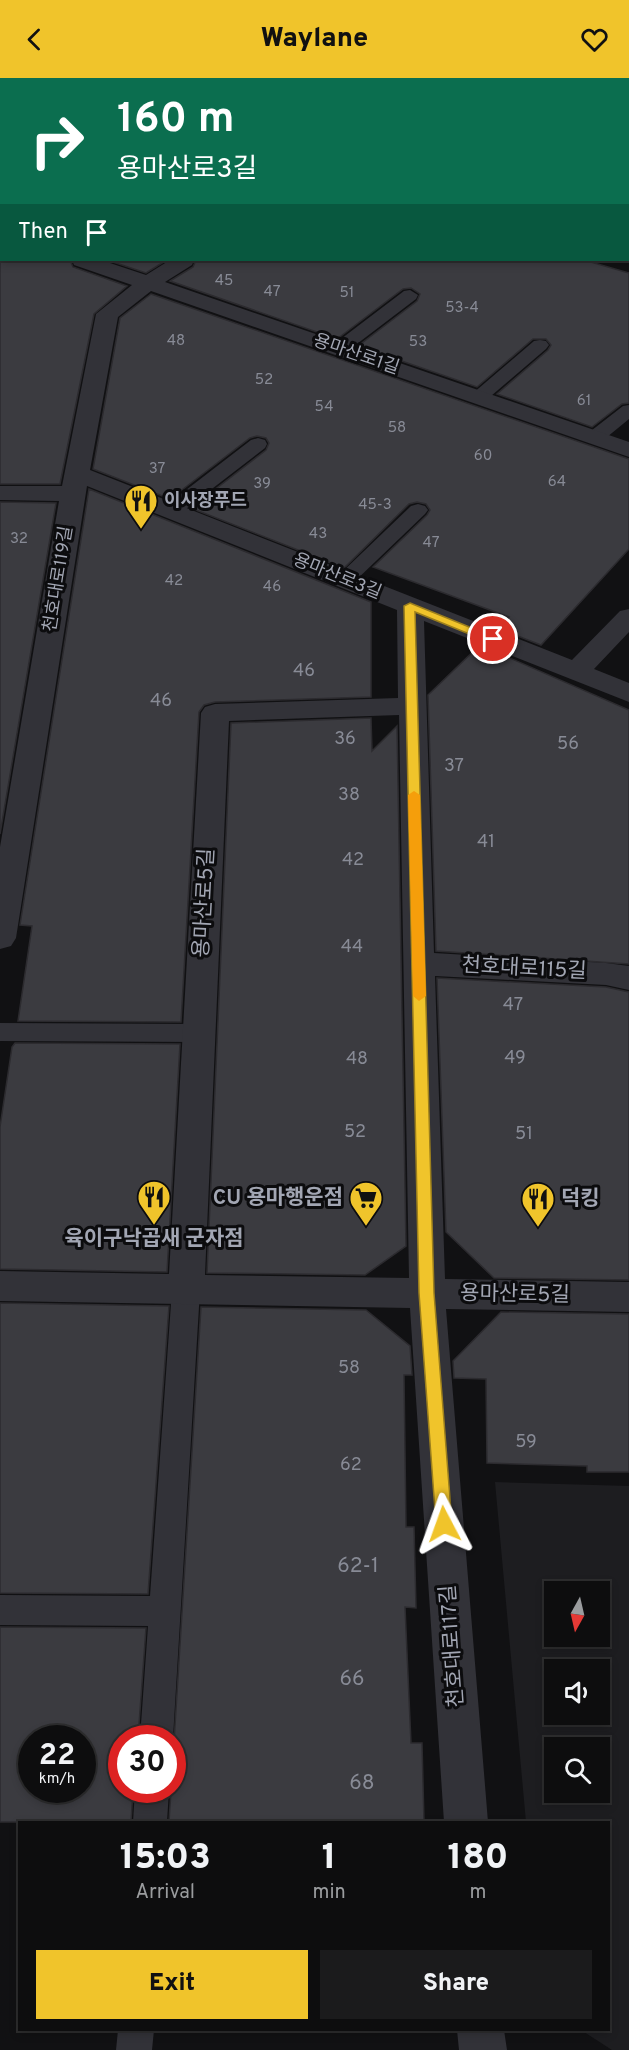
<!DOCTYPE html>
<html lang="en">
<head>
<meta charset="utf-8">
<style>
  :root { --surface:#0d0d0e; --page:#1b1b1c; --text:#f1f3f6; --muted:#9a9c9e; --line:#2d2d2e; --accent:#f0c42b }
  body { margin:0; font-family:Overpass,"Noto Sans KR",sans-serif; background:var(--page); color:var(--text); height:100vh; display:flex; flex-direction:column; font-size:22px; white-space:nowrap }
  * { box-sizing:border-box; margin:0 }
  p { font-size:20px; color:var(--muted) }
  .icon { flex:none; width:33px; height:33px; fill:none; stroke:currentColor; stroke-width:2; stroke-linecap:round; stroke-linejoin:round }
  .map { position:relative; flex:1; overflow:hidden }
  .drawer { position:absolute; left:18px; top:1743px; width:592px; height:210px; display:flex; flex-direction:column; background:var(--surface); border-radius:0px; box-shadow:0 3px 9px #0003,0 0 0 2px var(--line) }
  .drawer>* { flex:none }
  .guide { position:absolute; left:0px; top:0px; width:630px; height:183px; box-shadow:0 3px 9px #0003,0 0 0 2px var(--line); background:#0b6e4f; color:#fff; overflow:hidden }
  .needle { width:39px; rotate:188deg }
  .controls { position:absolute; left:544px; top:1503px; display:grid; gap:12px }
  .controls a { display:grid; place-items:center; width:66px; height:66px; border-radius:0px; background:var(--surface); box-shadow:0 3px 9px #0003,0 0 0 2px var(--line); font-size:30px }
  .speed { position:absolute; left:18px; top:1647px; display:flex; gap:12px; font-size:30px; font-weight:700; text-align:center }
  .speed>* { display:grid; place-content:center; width:78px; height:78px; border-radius:50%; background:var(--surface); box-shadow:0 3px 9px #0003,0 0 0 2px var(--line); line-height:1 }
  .speed small { font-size:15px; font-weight:400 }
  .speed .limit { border:9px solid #d22; background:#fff; color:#111 }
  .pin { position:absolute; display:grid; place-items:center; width:51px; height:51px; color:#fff; margin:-26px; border:3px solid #fff; border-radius:50%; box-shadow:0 2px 6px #0007 }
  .me { position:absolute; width:66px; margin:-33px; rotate:356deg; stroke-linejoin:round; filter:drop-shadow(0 0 4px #0008) }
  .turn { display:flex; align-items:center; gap:21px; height:126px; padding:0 18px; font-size:27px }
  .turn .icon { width:78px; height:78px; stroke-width:2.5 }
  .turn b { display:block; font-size:42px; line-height:51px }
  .then { display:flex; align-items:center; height:57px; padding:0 18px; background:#0003; gap:12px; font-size:22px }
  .eta { display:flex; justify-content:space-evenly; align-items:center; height:102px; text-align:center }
  .eta b { font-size:36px; font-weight:800; line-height:42px }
  .primary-button { display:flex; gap:12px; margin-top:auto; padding:12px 18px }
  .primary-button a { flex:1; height:69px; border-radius:0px; background:var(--accent); color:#111; font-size:24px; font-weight:800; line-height:69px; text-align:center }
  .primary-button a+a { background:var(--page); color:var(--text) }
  header { display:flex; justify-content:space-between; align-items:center; height:78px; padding:0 18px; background:var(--accent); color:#111; font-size:27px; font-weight:800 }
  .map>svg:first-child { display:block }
</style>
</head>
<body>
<header><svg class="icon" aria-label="back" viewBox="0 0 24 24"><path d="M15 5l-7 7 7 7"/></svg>Waylane<svg class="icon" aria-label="heart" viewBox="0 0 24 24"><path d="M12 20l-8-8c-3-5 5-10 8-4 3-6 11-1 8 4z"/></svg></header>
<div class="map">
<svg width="629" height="1972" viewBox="0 0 629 1972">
  <rect width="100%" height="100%" fill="#111113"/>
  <path fill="#1d1d20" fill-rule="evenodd" d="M495 1404 629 1408V1972H612L581 1952H609V1744H526ZM555 1514H600V1558H555ZM555 1592H600V1636H555ZM555 1670H600V1714H555Z"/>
  <path fill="#3b3b40" stroke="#2c2b2f" stroke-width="1.5" fill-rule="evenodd" d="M0 182H70L73 189 127 208 94 236 60 406H0Z
    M107 182H167L146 195Z
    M196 182H584L629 195V325L622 326 592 349 497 316 548 272 551 267 546 261H533L477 309 358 268 417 223 420 216 411 210 403 211 337 261 170 203 193 189Z
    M151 216 629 381V471L541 567 497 550 509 539 373 489 427 437 430 432 426 426 417 424 409 426 344 490 191 430 266 372 269 365 266 360 257 358 250 360 170 421 93 391 120 240Z
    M89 411 371 524V619L215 624 204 627 199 634 181 944 18 943 32 848 20 847Z
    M0 424 56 425 0 756Z
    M480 567 629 632V886L436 873 428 617Z
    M371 640 372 673 397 648 406 1168 365 1197 207 1195 231 645Z
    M437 900 606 909 629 914V1202L494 1200 446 1154Z
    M15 965 180 966 167 1194 0 1191V1049L12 969Z
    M0 1225 169 1228 148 1516 0 1515Z
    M201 1229 366 1232 410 1268 412 1297H404L406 1449H414L416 1530 405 1529 411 1665H422L424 1744H169Z
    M501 1234 629 1236V1394H587V1388L487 1385 486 1301 454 1300 453 1283Z
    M0 1549 146 1550 138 1660H122V1712H133L131 1744H0ZM32 1660H82V1712H32Z"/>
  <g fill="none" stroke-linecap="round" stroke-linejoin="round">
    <path fill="#323238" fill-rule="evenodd" d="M410 212 418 217 416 221 345 275H333L330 271 333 267 404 213Z
      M540 262 546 263 549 267 546 271 484 324H472L469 320 472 316 534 263Z
      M629 327V341L601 364H587L585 360 587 356 623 328Z
      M258 360 265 362 267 366 265 370 178 437H164L161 433 164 429 251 362Z
      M418 426 425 428 428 432 425 436 352 506H338L335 502 338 498 411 428Z
      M0 945 199 946 208 948 212 955 208 962 199 964 0 963Z
      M186 1200 196 1204 200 1212 173 1660H140L148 1548 0 1547V1517L150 1518 172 1212 176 1204Z
      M135 1712H169L167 1744H133Z
      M118 1952H154L152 1972H116Z"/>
    <path fill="#323238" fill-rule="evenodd" d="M449 0H468L448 2Z
      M0 159H2L0 172Z
      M72 182H101L146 197 170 182H194L192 187 165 204 629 364V379L151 213 118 239 90 392 572 582 620 533 629 531V554L594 591 629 605V624L424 543 434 875 606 885 629 888V912L606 907 435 898 445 1201 629 1204V1234L446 1231 488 1744H444L410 1230 0 1223V1193L169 1196 201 635 205 629 215 626 398 620 397 532 87 408 16 860 11 868 0 871V769L59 423 0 422V408H62L96 236 132 207 74 187ZM399 637 409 1200 205 1197 229 643Z
      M457 1952H504L507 1972H459Z"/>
    <path fill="#4e4f57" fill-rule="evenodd" d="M135 0H157L158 2H136Z
      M334 0H356L357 2H335Z
      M628 74H629V86H628Z
      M628 134H629V147H628Z"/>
  </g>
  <path fill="#f0c42b" stroke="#9c7f1c" stroke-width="1.5" d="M410 525 499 561 493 565 489 564 415 534 434 1215 452 1446 450 1451 444 1453 438 1451 436 1446 419 1215 404 528Z"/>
  <path fill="#f59e0b" d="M414 713 420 717 426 918 419 923 413 918 408 717Z"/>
  <defs>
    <g id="restaurant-pin" transform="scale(1.725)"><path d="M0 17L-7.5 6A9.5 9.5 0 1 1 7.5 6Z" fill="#f0c42b" stroke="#0c0c0e"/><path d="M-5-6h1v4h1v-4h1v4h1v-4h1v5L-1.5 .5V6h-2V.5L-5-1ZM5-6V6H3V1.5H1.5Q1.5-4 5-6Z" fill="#111"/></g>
    <g id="supermarket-pin" transform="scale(1.725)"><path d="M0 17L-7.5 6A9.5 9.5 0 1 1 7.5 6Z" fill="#f0c42b" stroke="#0c0c0e"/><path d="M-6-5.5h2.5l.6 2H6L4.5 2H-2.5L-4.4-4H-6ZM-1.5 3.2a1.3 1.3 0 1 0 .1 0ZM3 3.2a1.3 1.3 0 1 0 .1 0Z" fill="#111"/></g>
  </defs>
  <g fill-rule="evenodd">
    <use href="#restaurant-pin" x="141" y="423"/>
    <use href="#restaurant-pin" x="154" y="1119"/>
    <use href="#supermarket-pin" x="366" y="1120"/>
    <use href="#restaurant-pin" x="538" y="1121"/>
  </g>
  <g text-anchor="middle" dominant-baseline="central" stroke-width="6" stroke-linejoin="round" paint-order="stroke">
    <g font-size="15" fill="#888b96">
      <text x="224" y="203">45</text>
      <text x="272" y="214">47</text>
      <text x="347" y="215">51</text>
      <text x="462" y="230">53-4</text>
      <text x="176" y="263">48</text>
      <text x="418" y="264">53</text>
      <text x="264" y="302">52</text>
      <text x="584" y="323">61</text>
      <text x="324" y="329">54</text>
      <text x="397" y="350">58</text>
      <text x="483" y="378">60</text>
      <text x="157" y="391">37</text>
      <text x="557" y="404">64</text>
      <text x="262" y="406">39</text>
      <text x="375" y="427">45-3</text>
      <text x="318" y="456">43</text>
      <text x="19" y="461">32</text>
      <text x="431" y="465">47</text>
      <text x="174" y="503">42</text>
      <text x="272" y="509">46</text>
    </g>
    <g font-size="18" fill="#a2a6b3" stroke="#0c0c0e">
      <text transform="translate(356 277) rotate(19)">용마산로1길</text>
      <text transform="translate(337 499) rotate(22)">용마산로3길</text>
      <text transform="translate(59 501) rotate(-81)">천호대로119길</text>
    </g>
    <g font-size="18" font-weight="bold" fill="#a2a6b3" stroke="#0c0c0e" text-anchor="start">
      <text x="164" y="423">이사장푸드</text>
    </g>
    <g font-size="18" fill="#888b96">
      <text x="304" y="593">46</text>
      <text x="161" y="623">46</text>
      <text x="345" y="661">36</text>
      <text x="568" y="666">56</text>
      <text x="454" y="688">37</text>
      <text x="349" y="717">38</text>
      <text x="486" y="764">41</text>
      <text x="353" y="782">42</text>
      <text x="352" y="869">44</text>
      <text x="513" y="927">47</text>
      <text x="515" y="980">49</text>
      <text x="357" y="981">48</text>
      <text x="355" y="1054">52</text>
      <text x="524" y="1056">51</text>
      <text x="349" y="1290">58</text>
      <text x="526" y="1364">59</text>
      <text x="351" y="1387">62</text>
    </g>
    <g font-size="21" fill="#a2a6b3" stroke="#0c0c0e">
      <text transform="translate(205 825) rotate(-87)">용마산로5길</text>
      <text transform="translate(524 891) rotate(3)">천호대로115길</text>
      <text transform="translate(515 1217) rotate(1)">용마산로5길</text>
      <text transform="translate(453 1568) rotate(-94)">천호대로117길</text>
    </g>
    <g font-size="21" font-weight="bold" fill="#a2a6b3" stroke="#0c0c0e" text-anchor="end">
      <text x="343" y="1120">CU 용마행운점</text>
      <text x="561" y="1121" text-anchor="start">덕킹</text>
      <text x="154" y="1161" text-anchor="middle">육이구낙곱새 군자점</text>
    </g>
    <g font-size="21" fill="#888b96">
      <text x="358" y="1488">62-1</text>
      <text x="352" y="1601">66</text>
      <text x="362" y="1705">68</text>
    </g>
  </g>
</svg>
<div class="controls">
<a><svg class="needle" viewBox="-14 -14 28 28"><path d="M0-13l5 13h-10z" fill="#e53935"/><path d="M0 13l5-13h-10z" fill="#9a9c9e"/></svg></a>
<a><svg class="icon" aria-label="sound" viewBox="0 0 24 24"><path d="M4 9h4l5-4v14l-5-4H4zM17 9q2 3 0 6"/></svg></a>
<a><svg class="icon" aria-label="search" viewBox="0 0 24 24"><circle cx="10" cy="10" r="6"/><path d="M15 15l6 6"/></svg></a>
</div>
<div class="speed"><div>22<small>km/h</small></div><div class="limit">30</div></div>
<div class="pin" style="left:493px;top:561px;background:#d93025"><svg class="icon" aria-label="arrive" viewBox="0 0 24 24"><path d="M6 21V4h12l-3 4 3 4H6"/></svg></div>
<svg class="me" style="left:444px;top:1446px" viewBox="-20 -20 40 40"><path d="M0-17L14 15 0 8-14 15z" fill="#f0c42b" stroke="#fff" stroke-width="4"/></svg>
<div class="guide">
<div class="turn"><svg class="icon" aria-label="right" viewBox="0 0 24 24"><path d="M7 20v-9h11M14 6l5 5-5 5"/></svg><div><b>160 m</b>용마산로3길</div></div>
<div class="then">Then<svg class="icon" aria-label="arrive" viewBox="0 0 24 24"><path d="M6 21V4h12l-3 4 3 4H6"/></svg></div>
</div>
<section class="drawer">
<div class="eta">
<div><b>15:03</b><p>Arrival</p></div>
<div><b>1</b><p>min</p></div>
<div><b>180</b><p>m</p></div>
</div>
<div class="primary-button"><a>Exit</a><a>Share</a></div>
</section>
</div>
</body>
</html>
